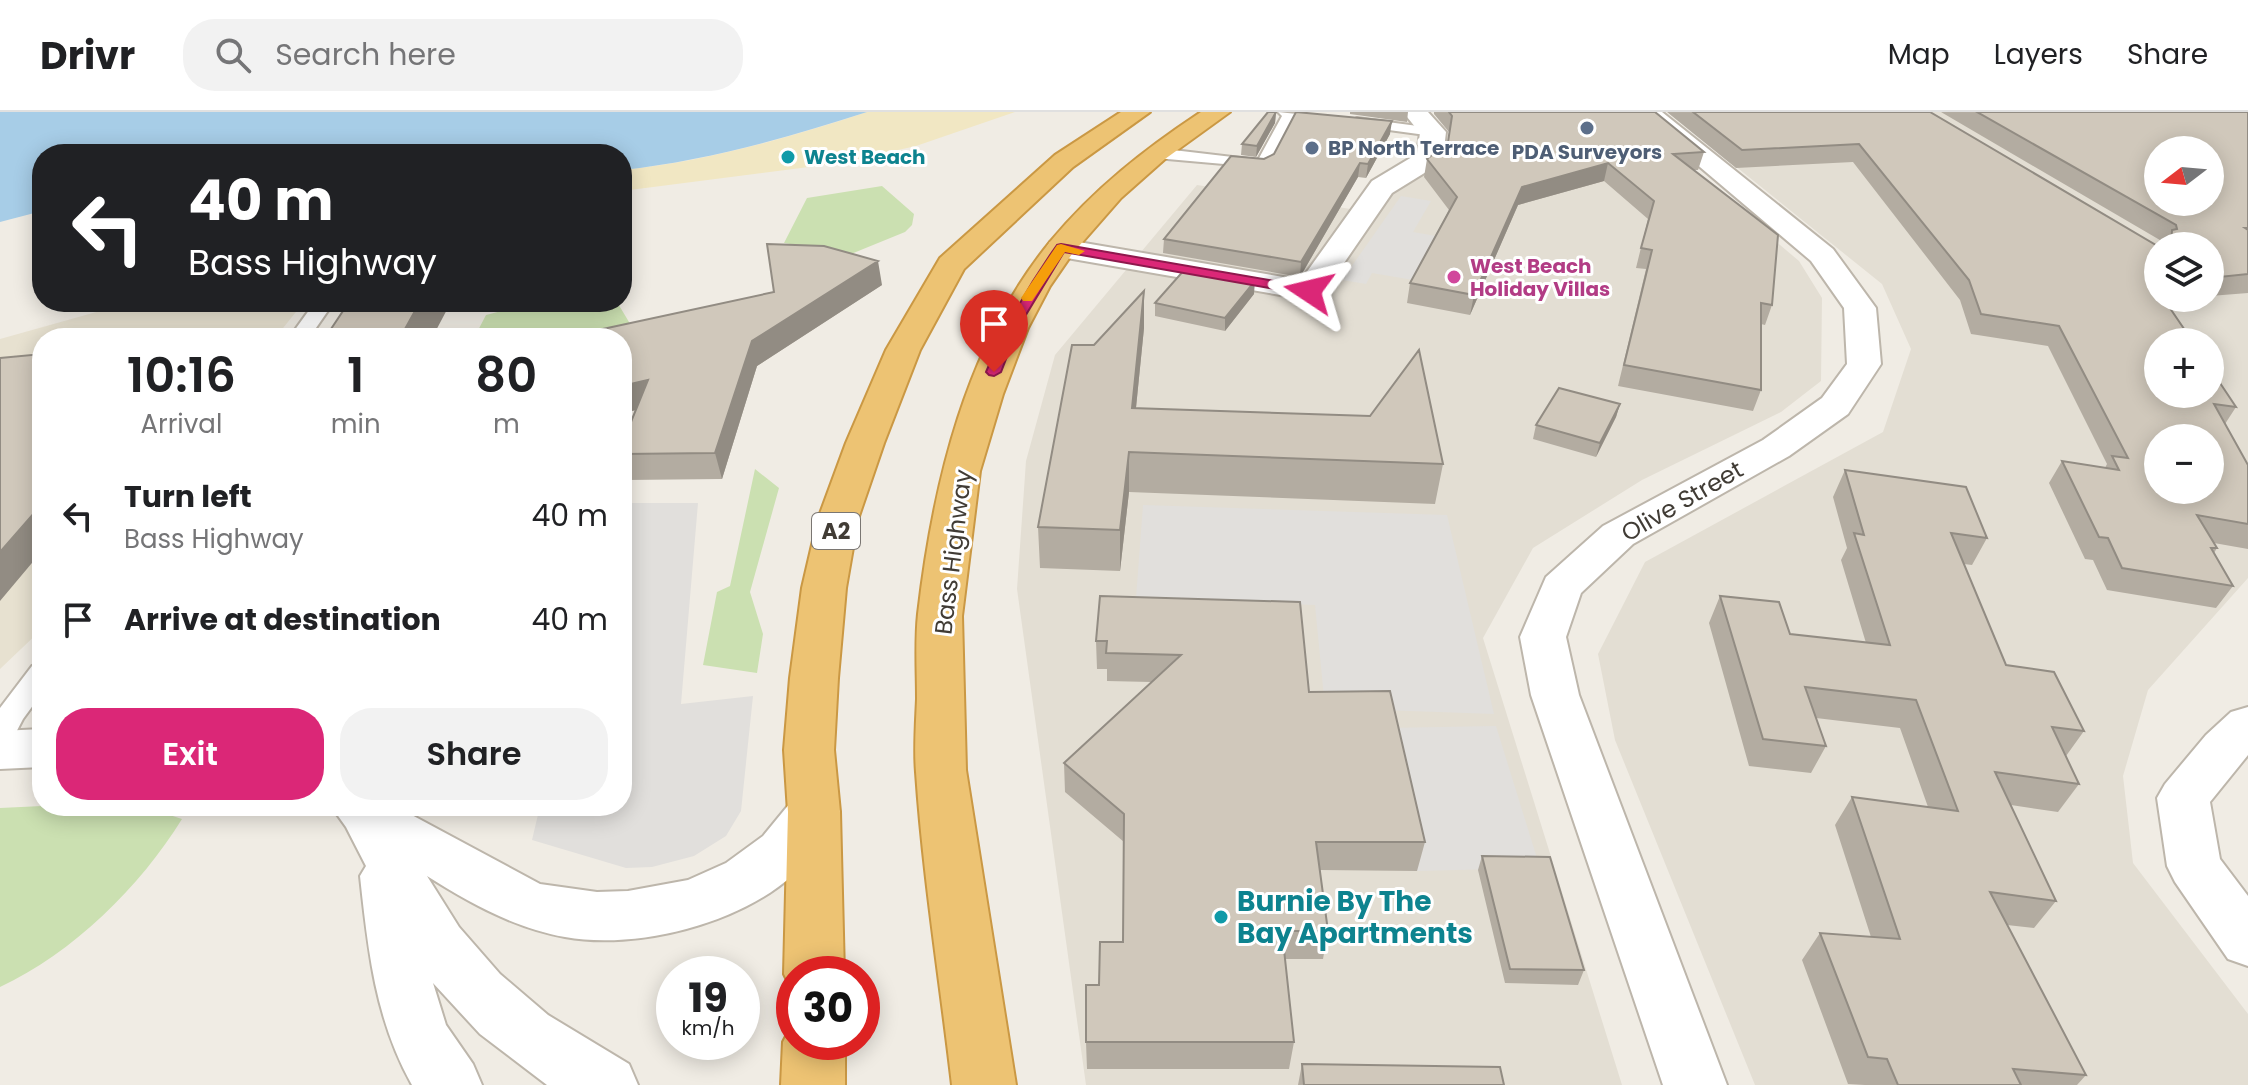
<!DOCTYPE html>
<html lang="en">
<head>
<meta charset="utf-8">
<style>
  :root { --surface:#fff; --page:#f2f2f2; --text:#202124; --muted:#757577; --line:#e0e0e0; --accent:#db2777 }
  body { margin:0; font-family:Poppins,sans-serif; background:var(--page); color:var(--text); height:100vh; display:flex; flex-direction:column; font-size:30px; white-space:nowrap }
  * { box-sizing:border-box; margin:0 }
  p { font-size:26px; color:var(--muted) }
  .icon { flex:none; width:44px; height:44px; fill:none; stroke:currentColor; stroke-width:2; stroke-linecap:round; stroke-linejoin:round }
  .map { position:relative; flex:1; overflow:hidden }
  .side { position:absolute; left:32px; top:216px; width:600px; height:488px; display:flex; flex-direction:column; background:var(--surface); border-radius:32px; box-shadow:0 4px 20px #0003 }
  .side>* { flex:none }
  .banner { position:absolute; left:32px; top:32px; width:600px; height:168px; border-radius:32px; box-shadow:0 4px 20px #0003; background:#202124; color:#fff; overflow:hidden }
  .needle { width:52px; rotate:254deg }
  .fabs { position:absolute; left:2144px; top:24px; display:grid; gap:16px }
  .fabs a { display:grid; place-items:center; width:80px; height:80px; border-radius:50%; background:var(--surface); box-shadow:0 4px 20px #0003; font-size:40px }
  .speed { position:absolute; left:656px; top:844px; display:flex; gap:16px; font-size:40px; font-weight:700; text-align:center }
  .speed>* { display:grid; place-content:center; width:104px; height:104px; border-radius:50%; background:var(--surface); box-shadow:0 4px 20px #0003; line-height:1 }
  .speed small { font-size:20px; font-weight:400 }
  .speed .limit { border:12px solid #d22; background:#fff; color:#111 }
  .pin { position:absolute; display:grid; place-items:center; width:68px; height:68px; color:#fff; margin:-82px -34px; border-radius:50% 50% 50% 0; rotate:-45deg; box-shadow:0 0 8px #0007 }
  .pin .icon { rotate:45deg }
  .me { position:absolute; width:88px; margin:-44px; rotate:280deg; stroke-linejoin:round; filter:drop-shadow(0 0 6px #0008) }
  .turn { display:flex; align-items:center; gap:28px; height:168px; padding:0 24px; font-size:36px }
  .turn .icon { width:104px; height:104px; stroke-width:2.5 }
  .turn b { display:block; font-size:56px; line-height:68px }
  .eta { display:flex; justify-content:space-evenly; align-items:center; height:136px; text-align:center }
  .eta b { font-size:48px; font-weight:600; line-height:56px }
  .cta { display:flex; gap:16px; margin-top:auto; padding:16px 24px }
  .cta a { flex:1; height:92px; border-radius:32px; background:var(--accent); color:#fff; font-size:32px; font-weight:600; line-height:92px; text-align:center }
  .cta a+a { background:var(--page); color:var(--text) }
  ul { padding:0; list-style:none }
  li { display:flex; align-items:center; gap:24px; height:104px; padding:0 24px }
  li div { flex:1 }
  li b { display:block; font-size:30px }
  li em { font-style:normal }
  header { display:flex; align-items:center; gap:48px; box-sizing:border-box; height:112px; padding:0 40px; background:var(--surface); border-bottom:2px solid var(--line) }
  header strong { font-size:38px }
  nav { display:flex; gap:44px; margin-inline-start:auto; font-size:28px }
  .search { width:560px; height:72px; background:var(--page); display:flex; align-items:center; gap:20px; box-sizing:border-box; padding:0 28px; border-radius:32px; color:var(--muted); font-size:30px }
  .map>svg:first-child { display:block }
</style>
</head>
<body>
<header>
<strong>Drivr</strong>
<div class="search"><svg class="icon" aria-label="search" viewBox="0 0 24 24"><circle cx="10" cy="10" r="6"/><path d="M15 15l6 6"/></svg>Search here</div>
<nav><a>Map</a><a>Layers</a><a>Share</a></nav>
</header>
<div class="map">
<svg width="2248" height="973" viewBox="0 0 2248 973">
  <rect width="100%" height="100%" fill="#f0ece4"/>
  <path fill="#e3ded3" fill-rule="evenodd" d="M1668 0H2206L2248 20V466L2148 578 2123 664 2133 751 2248 902V973H1755L1615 628 1598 542 1645 450 1883 320 1911 237 1882 172ZM2158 38H2210V90H2158ZM2158 134H2210V186H2158ZM2158 230H2210V282H2158ZM2158 326H2210V378H2158Z
    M1653 26 1799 149 1822 186 1821 269 1781 300 1642 368 1533 436 1483 526 1622 973H1086L1017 477 1026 349 1055 243 1197 73 1357 98 1426 39Z"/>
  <path fill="#e7e1d0" d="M132 190H304L275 226H42V517L0 557V227Z"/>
  <path fill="#cbe0b1" d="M882 74 914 102 912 113 905 120 851 142 784 131 807 86Z
    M536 190H617L641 230 622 226H474L486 203Z
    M755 357 779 376 750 480 763 522 757 561 703 553 717 480 730 474Z
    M42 694H142L182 707C140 775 73 841 0 875V696Z"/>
  <path fill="#f1e7c3" d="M867 0H1015L916 34 840 51 622 79V58C705 50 788 26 867 0Z"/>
  <path fill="#e1dfdc" d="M1401 84 1431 89 1413 120 1442 125 1419 169 1372 161 1366 172 1342 168Z
    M622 391H698L681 592 753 584 741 699 726 724 694 744 652 755 626 756 532 728 540 694H622Z
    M1143 393 1447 403 1494 602 1325 596 1315 493 1136 486Z
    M1496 614 1540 756 1417 759 1386 616Z"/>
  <path fill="#a7cde7" d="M0 0H867C787 26 705 49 622 58V42H42V99L0 110Z"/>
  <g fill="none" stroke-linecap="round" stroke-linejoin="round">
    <g stroke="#bdb6ab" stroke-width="4">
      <path id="lane" d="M1278 0 1297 2 1269 56 1156 46 1148 41 1156 36 1258 48 1282 4Z
        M1357 6 1433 16 1440 20 1433 24 1352 13 1350 10Z
        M315 190H334L309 226H289Z
        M42 551V581L23 607 10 632 0 635V596L32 554Z"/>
    </g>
    <g stroke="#bdb6ab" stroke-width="4">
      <path id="street" d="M1403 0H1428L1446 20 1443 46 1439 52 1392 81 1320 186 1309 188 1061 145 1050 142 1046 136 1050 130 1061 127 1301 168 1372 69 1417 42 1420 21Z
        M1635 0H1662L1833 137 1876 196 1881 252 1848 302 1789 344 1633 432 1581 481 1566 525 1579 583 1727 973H1663L1531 583 1520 525 1546 465 1603 414 1763 328 1822 286 1847 252 1844 196 1811 149Z
        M2248 595V643L2210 690 2220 747 2248 784V854L2228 847 2175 770 2167 754 2157 686 2165 672 2206 623 2231 600Z
        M42 617V655L0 657V619Z
        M814 679 833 685 840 700C828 723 813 746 793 763 739 812 636 838 565 825 514 816 470 791 427 764L459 815 500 862 548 903 629 952 638 973H547L480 922 433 871 446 913 473 952 482 973H412C375 907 368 838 360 764L366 754 346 715 331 694H395L540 772 597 780 628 779 688 768 726 751 763 724 795 685Z"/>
    </g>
    <g stroke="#ca9844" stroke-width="4">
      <path id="highway" d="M1121 0H1150L1073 55 964 157 920 238 884 331 858 407 846 476 838 566 834 638 840 700 844 862H794L793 880 784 862 788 700 784 638 790 566 802 476 818 407 846 331 886 238 940 146 1055 43Z
        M1201 0H1230L1165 47 1121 86 1072 142 1050 174 1028 216 1003 282 980 359 962 504 966 658 1016 973H952C940 869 923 764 916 660 914 636 916 611 917 587 917 559 915 530 918 502 933 372 966 233 1050 130 1094 77 1145 37 1201 0Z
        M794 909V930H845V973H781L783 930Z"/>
    </g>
    <use href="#lane" fill="#fff" fill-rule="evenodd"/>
    <use href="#street" fill="#fff" fill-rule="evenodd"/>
    <use href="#highway" fill="#edc373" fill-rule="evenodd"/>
  </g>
  <path fill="#b3aca1" d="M1276 0 1275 11 1256 45 1241 43 1242 32Z
    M1350 0H1408L1407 10 1350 2Z
    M1434 0H1655L1704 40 1698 58H1694L1772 193 1765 213 1761 212V278L1753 299 1618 274 1646 157 1636 156 1648 107 1604 69 1518 93 1470 203 1407 191 1410 171 1449 98 1424 65 1427 47 1448 31 1449 20 1434 2Z
    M1667 0H1930L2156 133 2163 134 2165 131 1941 0H2248V181L2210 184V134H2158V186H2192L2165 188 2236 295 2225 312 2248 353V437L2214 431 2217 436 2214 441 2233 474 2216 496 2107 478 2093 448 2085 447 2049 371 2062 349 2105 356 2107 352 2048 234 1971 222 1960 188 1853 50 1736 56Z
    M1390 22 1366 66 1358 65 1300 165 1163 141 1164 127 1264 47Z
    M882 173 757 254 722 367 626 368 622 356V332L636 298 622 301V226L774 180Z
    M1144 179V216L1136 296 1443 352 1435 392 1129 380 1120 459 1040 456 1038 415 1094 233Z
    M1254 182 1225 219 1155 204V191Z
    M1620 292 1616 305 1596 345 1533 327 1536 313Z
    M1845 358 1987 426 1972 453 1964 452 2006 553 2084 619 2066 644 2079 672 2058 700 2011 693 2056 789 2034 816 2007 813 2086 963 2077 973H1865L1848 972 1802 848 1820 821 1871 825 1835 713 1852 685 1928 695 1900 616 1816 606 1826 634 1811 661 1749 654 1709 511 1720 484 1790 522 1866 531 1841 448 1847 436 1833 385Z
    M1100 484 1309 580 1425 730 1417 759 1320 758 1328 819 1323 847H1285L1294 930 1289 957H1087L1086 930 1099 873 1123 830 1124 730 1065 680 1064 651 1151 570 1107 569V557H1097L1096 529Z
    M1482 744 1584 858 1578 873 1505 871 1478 758Z
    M1302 952 1504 973H1298Z"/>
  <path fill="#928c83" d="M1276 0 1275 11 1256 45 1257 34Z
    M1392 9 1390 22 1366 66 1368 52Z
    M1360 51 1358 65 1300 165 1301 150Z
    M1608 51 1604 69 1518 93 1470 203 1474 183 1522 75Z
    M878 149 882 173 757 254 722 367 715 341 752 229Z
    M1255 169 1254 182 1225 219V206Z
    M1144 179V216L1132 335V296Z
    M420 190H451L432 226H400Z
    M648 268 655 294 622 301V274Z
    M1620 292 1616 305 1596 345 1600 331Z
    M1129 340V380L1120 459V418Z
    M42 392V439L0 489V440Z"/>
  <path fill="#d0c8bb" stroke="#928c83" stroke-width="2" fill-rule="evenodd" d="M1268 0H1276L1257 34 1242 32Z
    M1296 0 1392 9 1368 52 1360 51 1301 150 1164 127 1231 44 1264 47 1274 42Z
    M1449 0H1655L1704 40 1673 42 1778 123 1772 193 1761 191V278L1624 253 1652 138 1641 136 1654 89 1608 51 1522 75 1474 183 1410 171 1457 85 1427 47 1448 30 1452 4Z
    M1693 0H1930L2156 133 2164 134H2158V171H2153L2158 178V186H2163L2193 230H2158V282H2210V256L2236 295 2214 292 2248 353V412L2197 403 2217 436H2211L2233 474 2122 456 2108 426 2099 425 2062 349 2119 358 2112 344 2128 346 2059 214 1981 202 1969 168 1859 32 1742 38ZM2158 326H2210V378H2158Z
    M1977 0H2248V116H2245L2248 118V162L2210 166V134H2171L2172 118 2177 117 2176 113ZM2158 38H2210V90H2158Z
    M767 132 824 134 878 149 752 229 715 341 622 342V332L648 268 622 274V226H561L774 180Z
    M1185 157 1255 169 1225 206 1155 191Z
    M1144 179 1132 296 1370 304 1419 238 1443 352 1129 340 1120 418 1038 415 1072 233H1094Z
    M349 190H420L400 226H325Z
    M42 242V392L0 440V246Z
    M1559 276 1620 292 1600 331 1536 313Z
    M1845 358 1966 375 1987 426 1951 421 2006 553 2054 560 2084 619 2052 615 2079 672 1995 660 2056 789 1990 780 2086 963 2013 957 2021 973H1898L1887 947 1868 945 1820 821 1900 827 1852 685 1958 699 1916 588 1805 575 1826 634 1763 627 1720 484 1779 490 1790 522 1890 533 1854 421 1864 423Z
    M1100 484 1300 490 1309 580 1390 579 1425 730H1316L1328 819H1282L1294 930H1086V873H1099L1100 830H1123L1124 702 1064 651 1181 543 1106 541 1107 529H1096Z
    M1482 744 1550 745 1584 858 1510 857Z
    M1302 952 1500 955 1504 973H1304Z"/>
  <path fill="#db2777" stroke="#8e194d" stroke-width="2" d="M1061 132 1309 175 1316 179 1309 183 1064 140 1018 216 1001 260 994 264 989 263 986 260C1005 214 1028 174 1057 133Z"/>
  <path fill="#f59e0b" d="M1061 132 1085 139 1079 143 1065 140 1032 189H1023L1021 186 1057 133Z"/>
  <g fill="#5c6f8a" stroke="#fff" stroke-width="3">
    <circle cx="1587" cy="16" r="8"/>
    <circle cx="1312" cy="36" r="8"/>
  </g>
  <g fill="#0f9aa8" stroke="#fff" stroke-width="3">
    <circle cx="788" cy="45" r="8"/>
    <circle cx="1221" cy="805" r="8"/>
  </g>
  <circle fill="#d1479c" stroke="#fff" stroke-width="3" cx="1454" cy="165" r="8"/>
  <g text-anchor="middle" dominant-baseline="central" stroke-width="6" stroke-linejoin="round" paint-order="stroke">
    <g font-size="20" font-weight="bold" fill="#4e5e75" stroke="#fff" text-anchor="start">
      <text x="1328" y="36">BP North Terrace</text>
      <text x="1587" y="40" text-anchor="middle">PDA Surveyors</text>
    </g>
    <g font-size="20" font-weight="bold" fill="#0d838f" stroke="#fff" text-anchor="start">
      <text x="804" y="45">West Beach</text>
    </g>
    <g font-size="20" font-weight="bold" fill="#b23c85" stroke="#fff" text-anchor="start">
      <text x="1470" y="154">West Beach<tspan x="1470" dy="23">Holiday Villas</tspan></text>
    </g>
    <rect fill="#fff" stroke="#7a7672" stroke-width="2" x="812" y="401" width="48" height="36" rx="6"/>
    <g font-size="22" font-weight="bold" fill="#413c35">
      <text x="836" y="419">A2</text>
    </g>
    <g font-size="24" fill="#413c35" stroke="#fff">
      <text transform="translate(1682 389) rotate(-30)">Olive Street</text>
      <text transform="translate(953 440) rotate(-83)">Bass Highway</text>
    </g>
    <g font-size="28" font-weight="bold" fill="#0d838f" stroke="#fff" text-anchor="start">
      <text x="1237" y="789">Burnie By The<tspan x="1237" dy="32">Bay Apartments</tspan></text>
    </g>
  </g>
</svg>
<div class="fabs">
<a><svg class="needle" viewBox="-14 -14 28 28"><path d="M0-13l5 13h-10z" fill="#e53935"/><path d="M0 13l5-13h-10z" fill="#757577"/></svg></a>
<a><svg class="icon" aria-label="layers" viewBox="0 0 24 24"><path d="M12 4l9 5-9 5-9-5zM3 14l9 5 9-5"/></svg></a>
<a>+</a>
<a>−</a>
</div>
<div class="speed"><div>19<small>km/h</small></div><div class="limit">30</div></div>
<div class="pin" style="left:994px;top:260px;background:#d93025"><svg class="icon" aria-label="arrive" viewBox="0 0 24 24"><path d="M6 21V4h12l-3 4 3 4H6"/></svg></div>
<svg class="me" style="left:1309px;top:179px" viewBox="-20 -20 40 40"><path d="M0-17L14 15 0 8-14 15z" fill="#db2777" stroke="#fff" stroke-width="4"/></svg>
<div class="banner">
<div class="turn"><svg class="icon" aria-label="left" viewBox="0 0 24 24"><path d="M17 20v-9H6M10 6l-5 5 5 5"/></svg><div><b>40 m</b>Bass Highway</div></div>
</div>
<section class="side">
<div class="eta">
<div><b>10:16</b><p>Arrival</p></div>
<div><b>1</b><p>min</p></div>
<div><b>80</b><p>m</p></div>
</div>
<ul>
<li><svg class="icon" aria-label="left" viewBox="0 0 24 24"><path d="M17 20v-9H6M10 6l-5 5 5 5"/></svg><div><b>Turn left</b><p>Bass Highway</p></div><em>40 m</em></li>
<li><svg class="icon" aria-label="arrive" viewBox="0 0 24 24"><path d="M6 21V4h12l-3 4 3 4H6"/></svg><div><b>Arrive at destination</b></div><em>40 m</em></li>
</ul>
<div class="cta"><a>Exit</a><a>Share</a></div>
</section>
</div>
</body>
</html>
